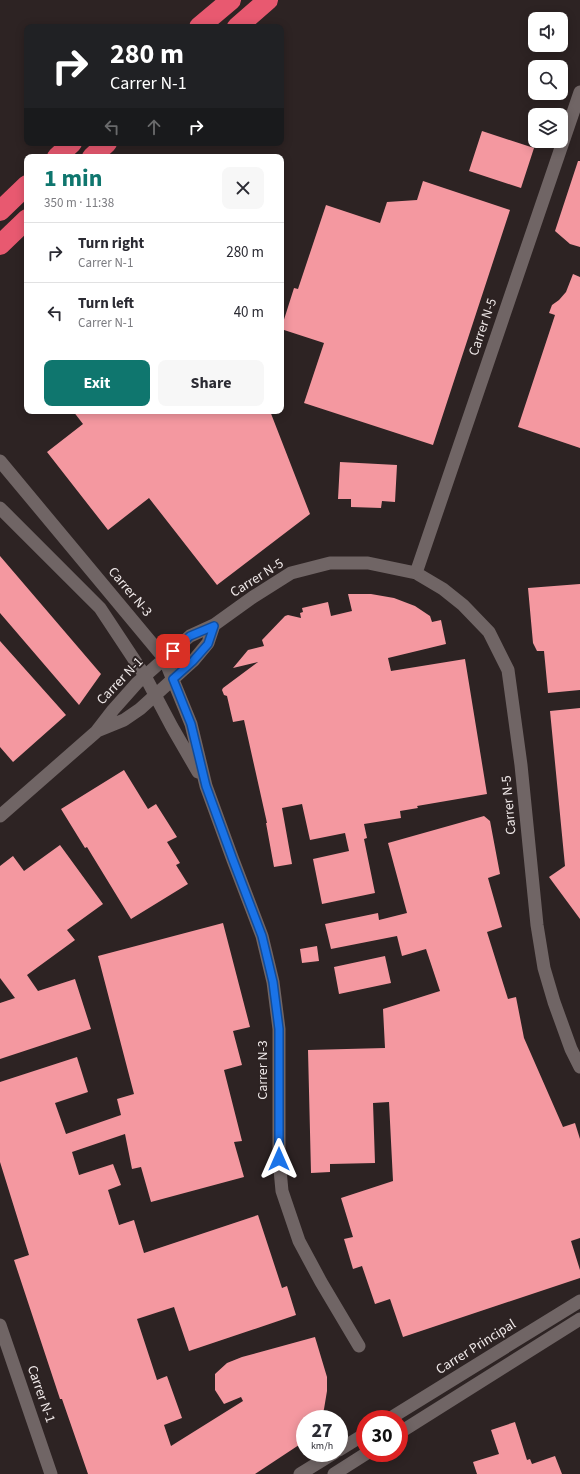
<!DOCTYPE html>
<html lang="en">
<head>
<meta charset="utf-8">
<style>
  :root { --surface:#fff; --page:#f7f7f7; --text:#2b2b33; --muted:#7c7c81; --line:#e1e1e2; --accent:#0f766e }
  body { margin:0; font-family:"Source Sans 3",sans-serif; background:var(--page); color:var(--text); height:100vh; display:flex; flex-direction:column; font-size:15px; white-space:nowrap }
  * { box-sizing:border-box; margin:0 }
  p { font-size:13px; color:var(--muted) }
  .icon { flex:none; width:22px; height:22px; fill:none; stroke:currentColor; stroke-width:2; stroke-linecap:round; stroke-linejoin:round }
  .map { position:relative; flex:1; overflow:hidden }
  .sheet { position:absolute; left:24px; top:154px; width:260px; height:260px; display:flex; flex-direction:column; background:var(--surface); border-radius:8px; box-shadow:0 2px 10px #0003 }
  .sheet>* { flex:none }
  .guide { position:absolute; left:24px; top:24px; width:260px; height:122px; border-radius:8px; box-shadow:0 2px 10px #0003; background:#202124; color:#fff; overflow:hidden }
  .buttons { position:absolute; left:528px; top:12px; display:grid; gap:8px }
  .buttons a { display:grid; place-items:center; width:40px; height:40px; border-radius:8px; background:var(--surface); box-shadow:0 2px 10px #0003; font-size:20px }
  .speed { position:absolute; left:296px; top:1410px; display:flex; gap:8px; font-size:20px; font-weight:700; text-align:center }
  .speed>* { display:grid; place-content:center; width:52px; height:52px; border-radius:50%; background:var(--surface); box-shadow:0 2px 10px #0003; line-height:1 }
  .speed small { font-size:10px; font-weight:400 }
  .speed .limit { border:6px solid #d22; background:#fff; color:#111 }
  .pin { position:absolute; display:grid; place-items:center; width:34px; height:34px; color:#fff; margin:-17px; border-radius:8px; box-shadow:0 2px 6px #0006 }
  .me { position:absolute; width:44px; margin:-22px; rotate:0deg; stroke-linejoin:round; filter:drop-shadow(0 0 3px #0008) }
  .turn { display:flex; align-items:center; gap:14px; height:84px; padding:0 20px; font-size:18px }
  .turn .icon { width:52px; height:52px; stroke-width:2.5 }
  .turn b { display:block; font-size:28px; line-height:34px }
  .lanes { display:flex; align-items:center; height:38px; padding:0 20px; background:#0003; justify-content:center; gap:20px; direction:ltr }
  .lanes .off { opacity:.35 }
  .round { display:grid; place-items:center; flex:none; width:42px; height:42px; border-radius:8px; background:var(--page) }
  .headline { display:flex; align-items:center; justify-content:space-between; height:68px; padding:0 20px }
  h1 { font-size:24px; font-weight:700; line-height:30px; color:var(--accent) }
  .cta { display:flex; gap:8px; margin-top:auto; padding:8px 20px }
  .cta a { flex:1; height:46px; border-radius:8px; background:var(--accent); color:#fff; font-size:16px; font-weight:700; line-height:46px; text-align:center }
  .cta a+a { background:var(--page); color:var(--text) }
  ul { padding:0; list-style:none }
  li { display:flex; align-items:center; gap:12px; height:60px; padding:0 20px; border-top:1px solid var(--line) }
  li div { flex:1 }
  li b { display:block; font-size:15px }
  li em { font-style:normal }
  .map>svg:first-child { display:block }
</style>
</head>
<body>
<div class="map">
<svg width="580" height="1474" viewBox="0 0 580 1474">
  <rect width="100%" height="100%" fill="#2d2323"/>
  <path fill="#f498a0" d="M482 131 534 148 521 188 469 171Z
    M578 161H580V247L570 244 555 231Z
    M423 181 510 210 433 445 304 403 324 343 281 329 294 288 298 289 326 205 380 223 387 202 417 200Z
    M573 274 580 277V448L518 427 555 315 549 313 552 305 559 300 566 292Z
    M73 411H270L310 514 217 585 149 498 108 530 47 452 83 424Z
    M340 462 397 465 395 502 382 501 381 508 351 507V499H338Z
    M0 556 101 674 79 705 0 613Z
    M580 584V690L548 693 544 651H537L533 643 528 588Z
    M348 594H371L394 598 415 606 430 616 432 622 441 620 446 644 388 658 391 671 465 659 487 794 417 806 418 808 400 811 401 818 364 824 367 838 364 839 375 893 322 904 313 859 349 851 345 833 310 840 302 804 282 808 292 864 274 867 266 823H267L244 720 233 722 227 696 224 695 222 690 223 688 258 662 233 668 248 650 264 646 262 640 285 616 288 615 301 618 300 613 303 612 302 608 328 602 331 616 352 611Z
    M0 641 66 715 13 762 0 747Z
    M580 708V919L549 877 565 866 550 711Z
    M124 770 148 809 156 804 177 837 167 842 180 863 176 865 188 884 131 919 87 847 85 848 61 809Z
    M484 816 490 821 500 874 488 878 502 927 487 932 508 999 516 997 524 1038 563 1127 575 1123 580 1139V1238L571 1241 580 1270V1278L403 1337 390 1299 375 1304 362 1266 353 1269 344 1239 353 1237 341 1198 393 1181 389 1102 373 1103 375 1163 330 1164V1172L311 1173 308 1050 385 1048 383 1009 440 991 426 949 402 956 397 936 331 949 325 924 378 913 379 920 407 913 388 843Z
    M60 845 103 904 67 930 75 940 27 975 38 991 75 979 91 1029 0 1059V1003L15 998 0 978V866L13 856 24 871Z
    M223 923 250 1027 233 1031 242 1065 224 1070 242 1141 234 1142 244 1177 151 1202 141 1167 132 1169 125 1134 72 1152 79 1175 113 1164 121 1185 108 1190 119 1225 134 1220 144 1253 258 1215 282 1288 287 1286 296 1315 189 1351 174 1307 137 1319 157 1380 167 1376 182 1418 164 1425 171 1446 243 1401 241 1397 224 1404 215 1390V1374L227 1363 242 1357 315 1337 327 1377V1391L324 1409 321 1419H305V1441L255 1474H88L62 1399H60L14 1260 29 1255 0 1162V1082L77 1057 88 1092 55 1103 66 1134 121 1115 117 1099 134 1094 98 956Z
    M317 946 319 961 302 963 300 949Z
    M385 956 391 983 339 994 334 967Z
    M515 1422 527 1460 530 1459 532 1464 555 1456 562 1474H477L473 1462 499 1454 491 1430Z"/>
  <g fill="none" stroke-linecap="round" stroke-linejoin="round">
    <path stroke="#706565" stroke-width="13" d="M0 461 164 658 191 724 206 786 233 860 262 936 273 982 279 1029V1159L282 1191 299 1241 321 1282 359 1346
      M0 508 100 608 145 676 172 727 198 772
      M416 573 580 92
      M97 731 124 720 140 709 193 661 208 643 214 625
      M0 816 96 732 113 710 137 683 190 636 214 625 253 597 291 573 330 563H368L416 573 443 589 463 605 489 632 508 670 521 765 537 925 544 968 554 1002 571 1049 580 1067
      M0 1325 51 1474
      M389 1419 580 1301
      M399 1433 580 1319
      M339 1450 365 1434
      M300 1474 334 1453
      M334 1474 367 1453"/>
    <path stroke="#e85970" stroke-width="20" d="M199 27 231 0
      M237 27 268 0
      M57 157 72 143
      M92 157 107 143
      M0 211 27 185
      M0 245 27 219"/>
  </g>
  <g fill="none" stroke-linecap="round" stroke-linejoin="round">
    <g stroke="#114b97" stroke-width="10">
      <path id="route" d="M173 651 190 636 214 626 208 644 193 661 173 679 191 724 206 786 233 860 262 936 273 982 279 1029V1159"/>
    </g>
    <use href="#route" stroke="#1a73e8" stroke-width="7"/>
  </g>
  <g text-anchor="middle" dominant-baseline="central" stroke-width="4" stroke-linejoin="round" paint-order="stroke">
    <g font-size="14" fill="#efe8e8" stroke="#2d2323">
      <text transform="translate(483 327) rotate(-71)">Carrer N-5</text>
      <text transform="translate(257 578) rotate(-32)">Carrer N-5</text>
      <text transform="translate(130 592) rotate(50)">Carrer N-3</text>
      <text transform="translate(120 681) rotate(-46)">Carrer N-1</text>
      <text transform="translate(509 805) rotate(-95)">Carrer N-5</text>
      <text transform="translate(263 1070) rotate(-90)">Carrer N-3</text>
      <text transform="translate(476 1347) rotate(-32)">Carrer Principal</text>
      <text transform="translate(41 1394) rotate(71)">Carrer N-1</text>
    </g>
  </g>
</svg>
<div class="buttons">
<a><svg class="icon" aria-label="sound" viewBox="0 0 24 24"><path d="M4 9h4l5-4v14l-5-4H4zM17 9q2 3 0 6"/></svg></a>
<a><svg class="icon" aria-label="search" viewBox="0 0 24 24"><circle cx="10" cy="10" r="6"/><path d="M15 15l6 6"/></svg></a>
<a><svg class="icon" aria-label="layers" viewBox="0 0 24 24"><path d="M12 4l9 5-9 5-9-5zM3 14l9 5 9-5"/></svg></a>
</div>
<div class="speed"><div>27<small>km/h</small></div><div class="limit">30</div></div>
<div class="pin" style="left:173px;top:651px;background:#d93025"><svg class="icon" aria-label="arrive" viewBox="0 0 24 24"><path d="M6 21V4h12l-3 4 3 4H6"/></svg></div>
<svg class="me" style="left:279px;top:1159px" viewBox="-20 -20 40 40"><path d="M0-17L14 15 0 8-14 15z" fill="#1a73e8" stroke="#fff" stroke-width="4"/></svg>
<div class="guide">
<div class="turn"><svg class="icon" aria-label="right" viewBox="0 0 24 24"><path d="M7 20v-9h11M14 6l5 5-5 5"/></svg><div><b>280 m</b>Carrer N-1</div></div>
<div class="lanes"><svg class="icon off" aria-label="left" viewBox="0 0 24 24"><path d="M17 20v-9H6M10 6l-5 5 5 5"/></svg><svg class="icon off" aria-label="ahead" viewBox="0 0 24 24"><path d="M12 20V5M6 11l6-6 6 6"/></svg><svg class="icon" aria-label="right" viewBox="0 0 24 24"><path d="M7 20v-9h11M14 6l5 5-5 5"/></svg></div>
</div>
<section class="sheet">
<div class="headline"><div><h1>1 min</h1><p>350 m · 11:38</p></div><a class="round"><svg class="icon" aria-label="close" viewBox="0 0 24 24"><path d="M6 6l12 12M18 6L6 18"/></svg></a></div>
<ul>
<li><svg class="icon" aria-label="right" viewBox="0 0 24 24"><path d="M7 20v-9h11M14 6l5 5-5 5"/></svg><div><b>Turn right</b><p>Carrer N-1</p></div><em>280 m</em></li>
<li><svg class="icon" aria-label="left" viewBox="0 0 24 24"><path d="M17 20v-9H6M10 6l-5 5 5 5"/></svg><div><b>Turn left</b><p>Carrer N-1</p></div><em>40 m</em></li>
</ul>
<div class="cta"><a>Exit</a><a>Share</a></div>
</section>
</div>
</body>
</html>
